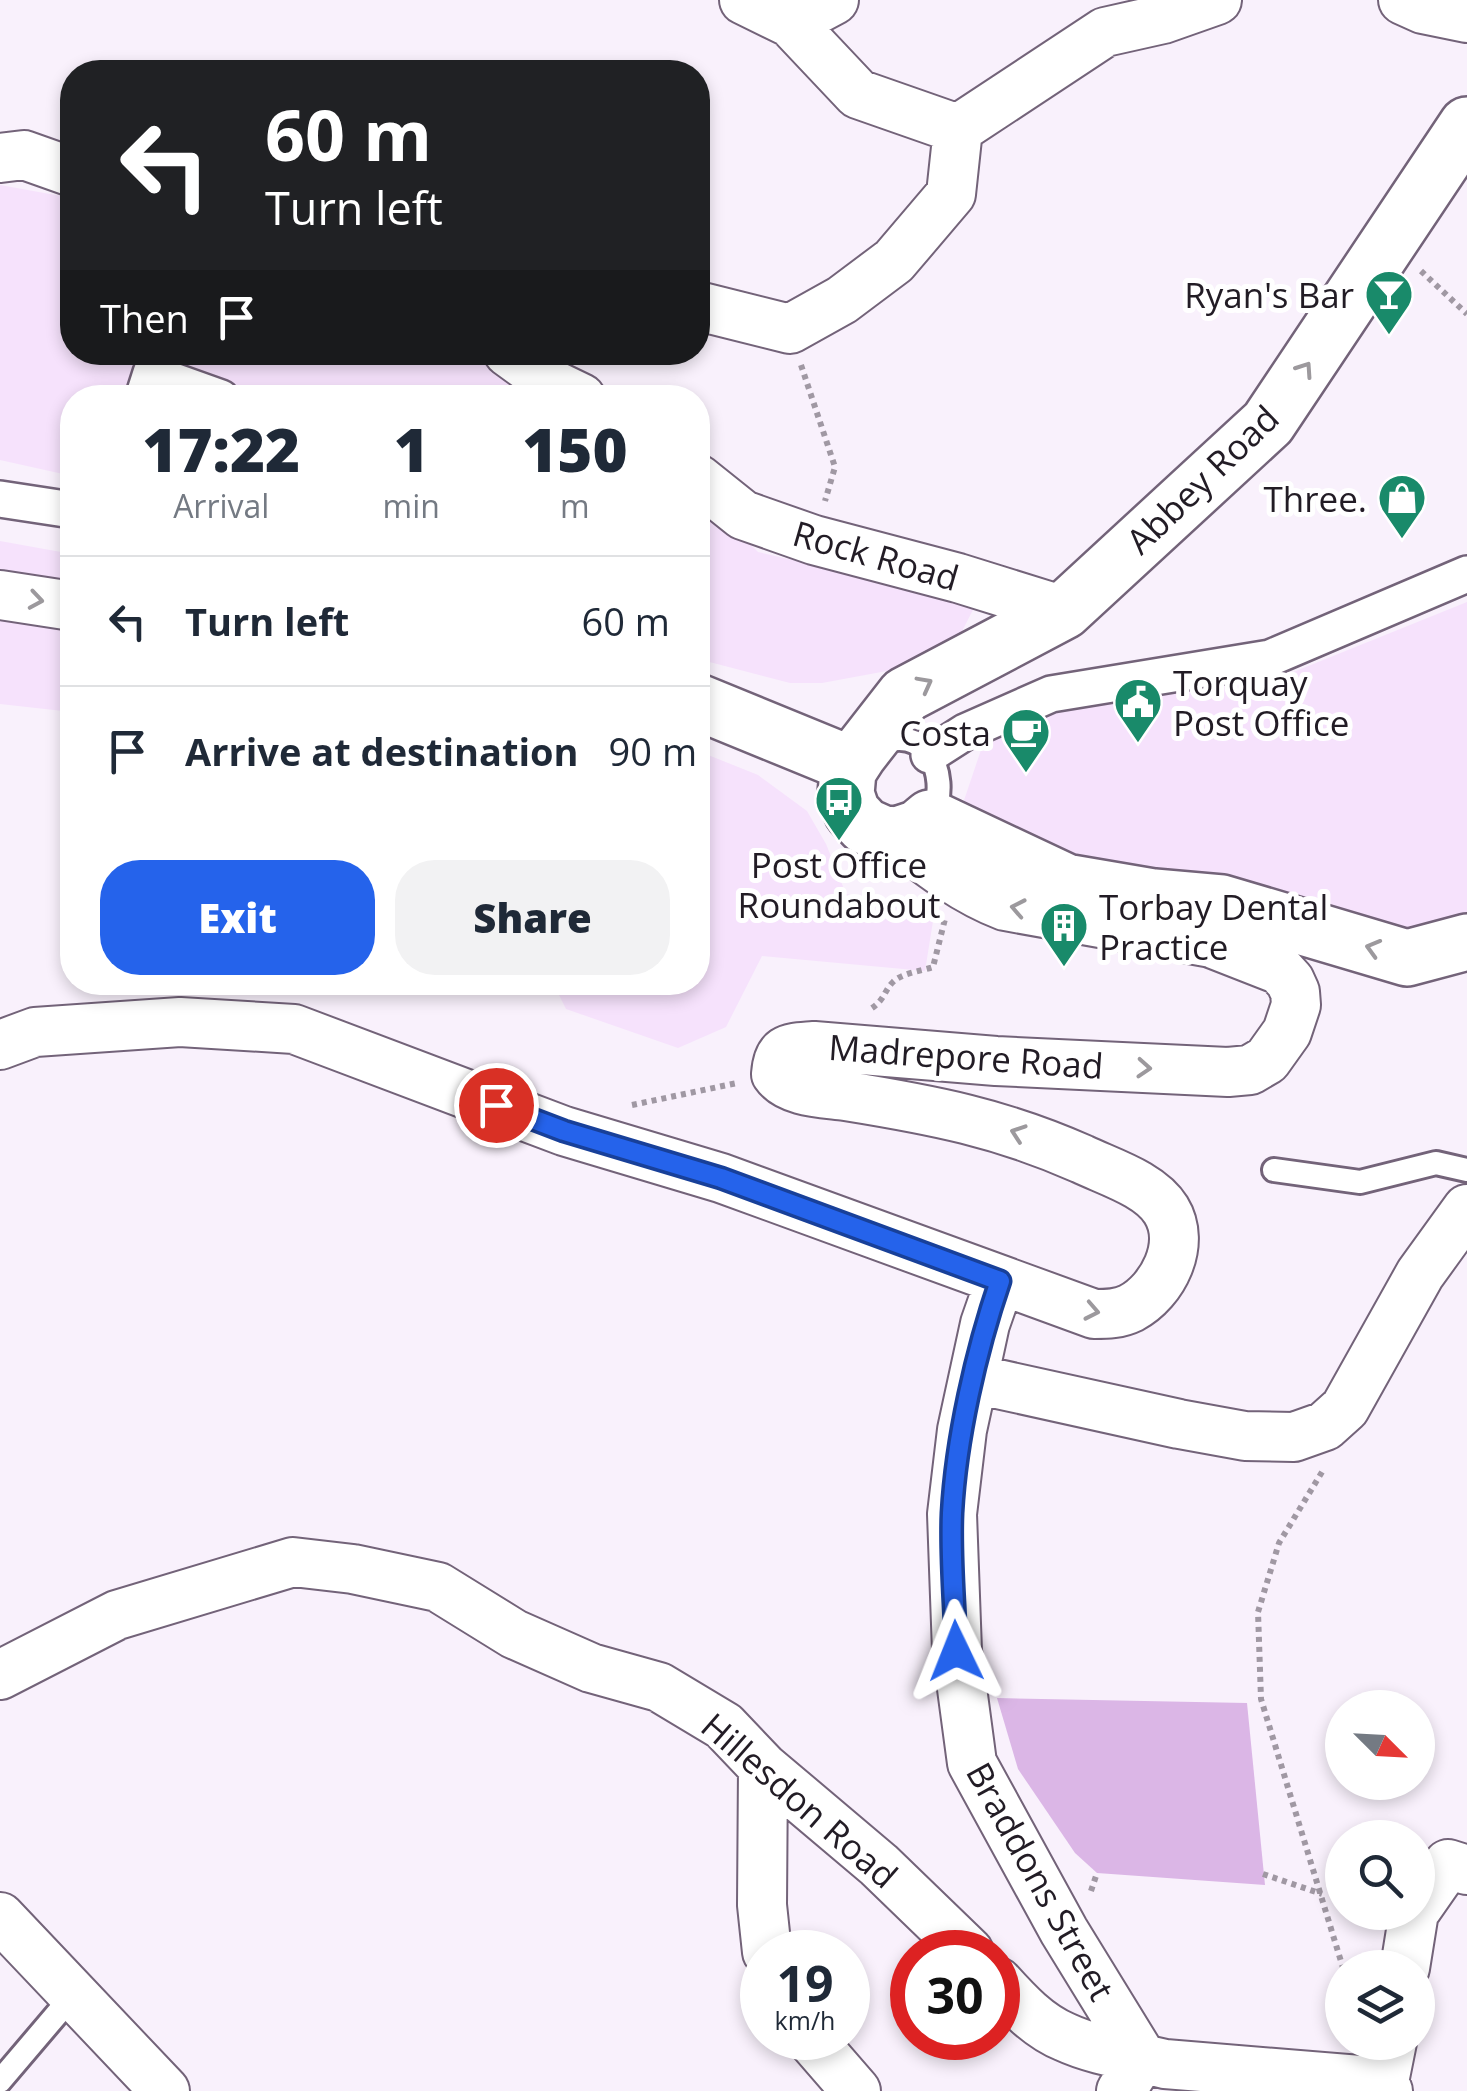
<!DOCTYPE html>
<html lang="en">
<head>
<meta charset="utf-8">
<style>
  :root { --surface:#fff; --page:#f2f2f3; --text:#1f2937; --muted:#747a83; --line:#e0e1e3; --accent:#2563eb }
  body { margin:0; font-family:"Open Sans",sans-serif; background:var(--page); color:var(--text); height:100vh; display:flex; flex-direction:column; font-size:38px; white-space:nowrap }
  * { box-sizing:border-box; margin:0 }
  p { font-size:32px; color:var(--muted) }
  .icon { flex:none; width:55px; height:55px; fill:none; stroke:currentColor; stroke-width:2; stroke-linecap:round; stroke-linejoin:round }
  .map { position:relative; flex:1; overflow:hidden }
  .side { position:absolute; left:60px; top:385px; width:650px; height:610px; display:flex; flex-direction:column; background:var(--surface); border-radius:40px; box-shadow:0 5px 15px #0003 }
  .side>* { flex:none }
  .top-card { position:absolute; left:60px; top:60px; width:650px; height:305px; border-radius:40px; box-shadow:0 5px 15px #0003; background:#202124; color:#fff; overflow:hidden }
  .needle { width:65px; rotate:114deg }
  .controls { position:absolute; left:1325px; top:1690px; display:grid; gap:20px }
  .controls a { display:grid; place-items:center; width:110px; height:110px; border-radius:50%; background:var(--surface); box-shadow:0 5px 15px #0003; font-size:50px }
  .speed { position:absolute; left:740px; top:1930px; display:flex; gap:20px; font-size:50px; font-weight:700; text-align:center }
  .speed>* { display:grid; place-content:center; width:130px; height:130px; border-radius:50%; background:var(--surface); box-shadow:0 5px 15px #0003; line-height:1 }
  .speed small { font-size:25px; font-weight:400 }
  .speed .limit { border:15px solid #d22; background:#fff; color:#111 }
  .pin { position:absolute; display:grid; place-items:center; width:85px; height:85px; color:#fff; margin:-42px; border:5px solid #fff; border-radius:50%; box-shadow:0 2px 10px #0007 }
  .me { position:absolute; width:110px; margin:-55px; rotate:358deg; stroke-linejoin:round; filter:drop-shadow(0 0 8px #0008) }
  .turn { display:flex; align-items:center; gap:35px; height:210px; padding:0 40px; font-size:45px }
  .turn .icon { width:130px; height:130px; stroke-width:2.5 }
  .turn b { display:block; font-size:70px; line-height:85px }
  .then { display:flex; align-items:center; height:95px; padding:0 40px; background:#0003; gap:20px; font-size:38px }
  .eta { display:flex; justify-content:space-evenly; align-items:center; height:170px; text-align:center }
  .eta b { font-size:60px; font-weight:800; line-height:70px }
  .primary-button { display:flex; gap:20px; margin-top:auto; padding:20px 40px }
  .primary-button a { flex:1; height:115px; border-radius:40px; background:var(--accent); color:#fff; font-size:40px; font-weight:800; line-height:115px; text-align:center }
  .primary-button a+a { background:var(--page); color:var(--text) }
  ul { padding:0; list-style:none }
  li { display:flex; align-items:center; gap:30px; height:130px; padding:0 40px; border-top:2px solid var(--line) }
  li div { flex:1 }
  li b { display:block; font-size:38px }
  li em { font-style:normal }
  .map>svg:first-child { display:block }
</style>
</head>
<body>
<div class="map">
<svg width="1467" height="2091" viewBox="0 0 1467 2091">
  <rect width="100%" height="100%" fill="#f9f1fc"/>
  <path fill="#f6e2fc" d="M0 185 72 198V352L469 353 551 397 72 398V476L0 460Z
    M698 498 735 529 758 552 977 602 956 643 903 668 822 683H790L698 659Z
    M0 541 72 554V594L0 584Z
    M1467 602V942L1407 958 954 830 982 747 993 730 1046 712 1286 675Z
    M0 607 72 618V712L0 704Z
    M698 751 758 775 807 811 826 844 846 894 934 915 925 971 762 956 726 1027 678 1048 566 1009 553 983 698 982Z"/>
  <path fill="#dbb6e6" d="M997 1698 1247 1703 1265 1885 1097 1873 1075 1853 1018 1769Z"/>
  <g fill="none" stroke-linecap="round" stroke-linejoin="round">
    <g stroke="#736379" stroke-width="28">
      <path id="service" d="M876 745C924 721 951 773 933 814
        M1274 1170 1360 1182 1436 1163 1467 1170
        M0 2081 74 1994"/>
    </g>
    <g stroke="#736379" stroke-width="40">
      <path id="pedestrian" d="M143 398 151 373 221 398
        M0 499 72 510
        M929 755 965 732 1051 694 1270 658 1467 574"/>
    </g>
    <g stroke="#736379" stroke-width="52">
      <path id="minor" d="M744 0 791 23 858 94 958 129
        M1403 0 1423 9 1467 18
        M791 23 834 0
        M0 158 24 155 72 172
        M698 306 790 329 842 300 894 261 951 194 958 129 1105 32 1163 19 1217 0
        M508 352 552 384 581 398
        M698 479 743 515 814 540 958 578 1064 611
        M0 595 72 606
        M0 1045 35 1032 180 1022 294 1029 564 1131 721 1178 1094 1314C1107 1314 1119 1314 1131 1308 1163 1291 1187 1244 1166 1210 1150 1184 1109 1172 1082 1159 1001 1123 933 1110 846 1096 825 1093 789 1093 776 1074 778 1046 789 1048 814 1046L996 1061 1228 1072 1250 1070 1267 1060 1287 1032 1296 1005 1295 992 1290 981 1280 970 1211 943 1005 906C963 890 928 862 893 835
        M1000 1281 985 1324 962 1430 952 1514 957 1651 972 1763 1064 1931 1142 2058 1121 2091
        M975 1379 1179 1424 1245 1436 1294 1437 1325 1426 1345 1408 1420 1274 1467 1209
        M0 1675 117 1615 293 1562 353 1569 438 1587 514 1634 591 1668 659 1687 724 1726 763 1767 879 1865 969 1952
        M763 1767 762 1905 767 1952
        M1418 1907 1448 1864 1467 1870
        M0 1917 165 2091
        M1405 1968 1414 1912
        M998 1982C1017 2003 1038 2026 1065 2037 1095 2051 1133 2056 1165 2064L1384 2082
        M810 2038 856 2091
        M1388 2091 1384 2082 1392 2042"/>
    </g>
    <g stroke="#736379" stroke-width="60">
      <path id="tertiary" d="M1467 125 1268 423 1064 611 905 695 859 754 848 771 846 794 852 812 865 826 883 834 897 835 918 828 930 818 1066 882 1154 897 1222 903 1407 958 1467 942
        M698 702 852 765"/>
    </g>
    <path stroke="#a098a3" stroke-width="6" stroke-dasharray="5 5" stroke-linecap="butt" d="M1421 271 1467 314
      M801 365 835 467 825 501
      M872 1008C885 999 884 991 893 982 902 973 921 971 933 967L945 919
      M632 1105 737 1083
      M1322 1472 1279 1543 1258 1612 1261 1699 1343 1968
      M1263 1874 1322 1894
      M1091 1891 1097 1873"/>
    <use href="#service" stroke="#fff" stroke-width="22"/>
    <use href="#pedestrian" stroke="#fff" stroke-width="35"/>
    <use href="#minor" stroke="#fff" stroke-width="48"/>
    <use href="#tertiary" stroke="#fff" stroke-width="55"/>
  </g>
  <defs><path id="oneway-chevron" d="M-2-3.5L2.5 0L-2 3.5" fill="none" stroke-width="1.6" stroke-linecap="round" stroke-linejoin="round" transform="scale(2.5)"/></defs>
  <g stroke="#9c999d">
    <use href="#oneway-chevron" transform="translate(1305 369) rotate(-56)"/>
    <use href="#oneway-chevron" transform="translate(36 600) rotate(9)"/>
    <use href="#oneway-chevron" transform="translate(925 684) rotate(-28)"/>
    <use href="#oneway-chevron" transform="translate(1018 908) rotate(-169)"/>
    <use href="#oneway-chevron" transform="translate(1373 948) rotate(-164)"/>
    <use href="#oneway-chevron" transform="translate(1144 1068) rotate(4)"/>
    <use href="#oneway-chevron" transform="translate(1018 1133) rotate(-161)"/>
    <use href="#oneway-chevron" transform="translate(1092 1311) rotate(11)"/>
  </g>
  <g fill="none" stroke-linecap="round" stroke-linejoin="round">
    <g stroke="#184099" stroke-width="25">
      <path id="route" d="M496 1105 564 1131 721 1178 1000 1281C976 1351 956 1439 952 1513 950 1559 955 1606 956 1651"/>
    </g>
    <use href="#route" stroke="#2563eb" stroke-width="18"/>
  </g>
  <defs>
    <g id="bar-pin" transform="scale(2.5)"><path d="M0 17L-7.5 6A9.5 9.5 0 1 1 7.5 6Z" fill="#198a6a" stroke="#fff"/><path d="M-6-5H6L.8 .8V4.5H3.5V6h-7V4.5H-.8V.8Z" fill="#fff"/></g>
    <g id="shop-pin" transform="scale(2.5)"><path d="M0 17L-7.5 6A9.5 9.5 0 1 1 7.5 6Z" fill="#198a6a" stroke="#fff"/><path d="M-5-2.5h2.3a2.7 3.5 0 0 1 5.4 0H5L5.5 6h-11ZM-1.5-2.5h3a1.5 2.3 0 0 0-3 0Z" fill="#fff"/></g>
    <g id="civic-pin" transform="scale(2.5)"><path d="M0 17L-7.5 6A9.5 9.5 0 1 1 7.5 6Z" fill="#198a6a" stroke="#fff"/><path d="M-.6-6.5H3V-4.5H.6V-3L4-1V1h2V6H-6V1h2V-1L-.6-3ZM-1.2 2.5V6h2.4V2.5Z" fill="#fff"/></g>
    <g id="cafe-pin" transform="scale(2.5)"><path d="M0 17L-7.5 6A9.5 9.5 0 1 1 7.5 6Z" fill="#198a6a" stroke="#fff"/><path d="M-5.5-4.5H6V0H3Q3 3.5 0 3.5H-2.5Q-5.5 3.5-5.5 0ZM3-3.2v2h1.7v-2ZM-6 4.5H4V6H-6Z" fill="#fff"/></g>
    <g id="bus-pin" transform="scale(2.5)"><path d="M0 17L-7.5 6A9.5 9.5 0 1 1 7.5 6Z" fill="#198a6a" stroke="#fff"/><path d="M-5-6H5V4H4V6H2V4H-2V6H-4V4H-5ZM-3.5-4V0h7V-4ZM-3.5 1.2v1.5H-2V1.2ZM2 1.2v1.5H3.5V1.2Z" fill="#fff"/></g>
    <g id="building-pin" transform="scale(2.5)"><path d="M0 17L-7.5 6A9.5 9.5 0 1 1 7.5 6Z" fill="#198a6a" stroke="#fff"/><path d="M-4-6H4V6H1V3H-1V6H-4ZM-2.5-4.3h1.7v1.8h-1.7ZM.8-4.3h1.7v1.8H.8ZM-2.5-1h1.7V.8h-1.7ZM.8-1h1.7V.8H.8Z" fill="#fff"/></g>
  </defs>
  <g fill-rule="evenodd">
    <use href="#bar-pin" x="1389" y="294"/>
    <use href="#shop-pin" x="1402" y="498"/>
    <use href="#civic-pin" x="1138" y="702"/>
    <use href="#cafe-pin" x="1026" y="732"/>
    <use href="#bus-pin" x="839" y="800"/>
    <use href="#building-pin" x="1064" y="926"/>
  </g>
  <g text-anchor="middle" dominant-baseline="central" stroke-width="10" stroke-linejoin="round" paint-order="stroke">
    <g font-size="35" fill="#221c25" stroke="#fff" text-anchor="end">
      <text x="1354" y="294">Ryan's Bar</text>
      <text x="1367" y="498">Three.</text>
      <text x="1173" y="682" text-anchor="start">Torquay<tspan x="1173" dy="40">Post Office</tspan></text>
      <text x="991" y="732">Costa</text>
      <text x="839" y="864" text-anchor="middle">Post Office<tspan x="839" dy="40">Roundabout</tspan></text>
      <text x="1099" y="906" text-anchor="start">Torbay Dental<tspan x="1099" dy="40">Practice</tspan></text>
    </g>
    <g font-size="35" fill="#221c25" stroke="#fff">
      <text transform="translate(1202 479) rotate(-44)">Abbey Road</text>
      <text transform="translate(876 555) rotate(16)">Rock Road</text>
      <text transform="translate(966 1056) rotate(4)">Madrepore Road</text>
      <text transform="translate(800 1800) rotate(41)">Hillesdon Road</text>
      <text transform="translate(1041 1881) rotate(61)">Braddons Street</text>
    </g>
  </g>
</svg>
<div class="controls">
<a><svg class="needle" viewBox="-14 -14 28 28"><path d="M0-13l5 13h-10z" fill="#e53935"/><path d="M0 13l5-13h-10z" fill="#747a83"/></svg></a>
<a><svg class="icon" aria-label="search" viewBox="0 0 24 24"><circle cx="10" cy="10" r="6"/><path d="M15 15l6 6"/></svg></a>
<a><svg class="icon" aria-label="layers" viewBox="0 0 24 24"><path d="M12 4l9 5-9 5-9-5zM3 14l9 5 9-5"/></svg></a>
</div>
<div class="speed"><div>19<small>km/h</small></div><div class="limit">30</div></div>
<div class="pin" style="left:496px;top:1105px;background:#d93025"><svg class="icon" aria-label="arrive" viewBox="0 0 24 24"><path d="M6 21V4h12l-3 4 3 4H6"/></svg></div>
<svg class="me" style="left:956px;top:1651px" viewBox="-20 -20 40 40"><path d="M0-17L14 15 0 8-14 15z" fill="#2563eb" stroke="#fff" stroke-width="4"/></svg>
<div class="top-card">
<div class="turn"><svg class="icon" aria-label="left" viewBox="0 0 24 24"><path d="M17 20v-9H6M10 6l-5 5 5 5"/></svg><div><b>60 m</b>Turn left</div></div>
<div class="then">Then<svg class="icon" aria-label="arrive" viewBox="0 0 24 24"><path d="M6 21V4h12l-3 4 3 4H6"/></svg></div>
</div>
<section class="side">
<div class="eta">
<div><b>17:22</b><p>Arrival</p></div>
<div><b>1</b><p>min</p></div>
<div><b>150</b><p>m</p></div>
</div>
<ul>
<li><svg class="icon" aria-label="left" viewBox="0 0 24 24"><path d="M17 20v-9H6M10 6l-5 5 5 5"/></svg><div><b>Turn left</b></div><em>60 m</em></li>
<li><svg class="icon" aria-label="arrive" viewBox="0 0 24 24"><path d="M6 21V4h12l-3 4 3 4H6"/></svg><div><b>Arrive at destination</b></div><em>90 m</em></li>
</ul>
<div class="primary-button"><a>Exit</a><a>Share</a></div>
</section>
</div>
</body>
</html>
